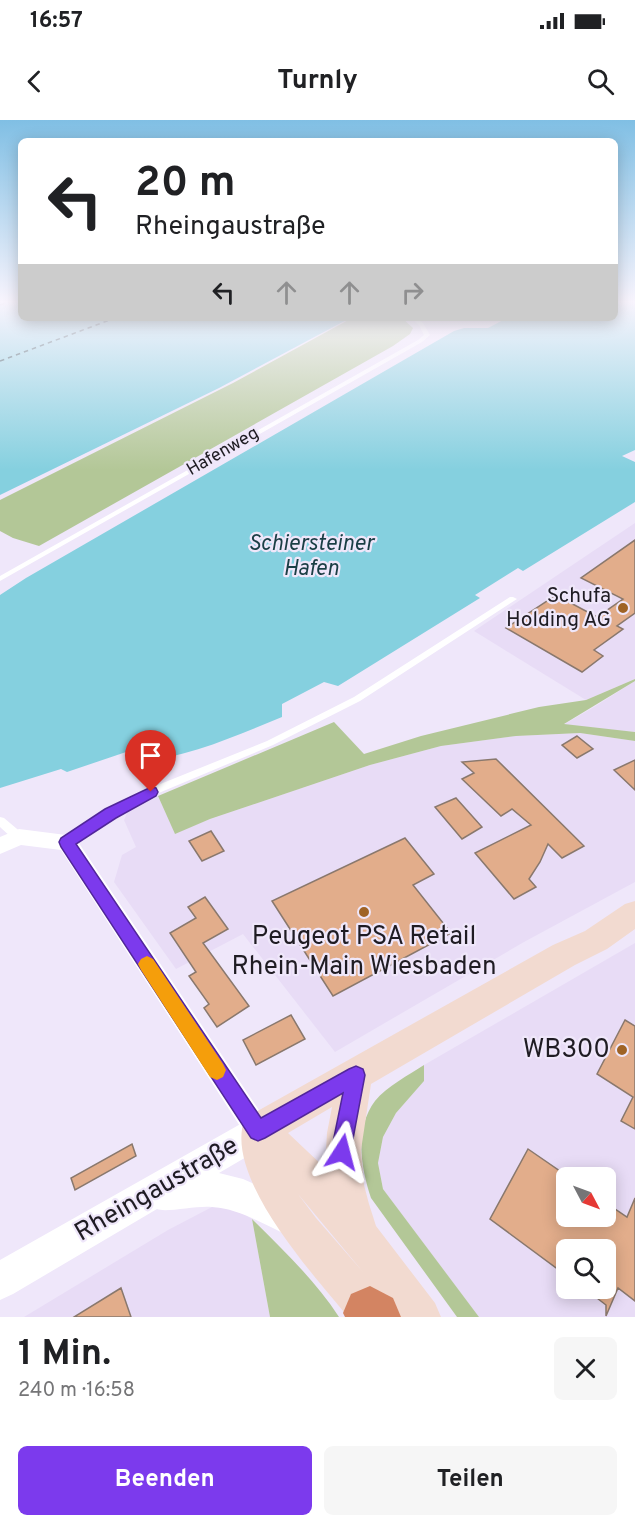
<!DOCTYPE html>
<html lang="de">
<head>
<meta charset="utf-8">
<style>
  :root { --surface:#fff; --page:#f6f6f6; --text:#202124; --muted:#757577; --accent:#7c3aed }
  body { margin:0; font-family:Overpass,sans-serif; background:var(--page); color:var(--text); height:100vh; display:flex; flex-direction:column; font-size:22px; white-space:nowrap }
  * { box-sizing:border-box; margin:0 }
  p { font-size:20px; color:var(--muted) }
  .icon { flex:none; width:33px; height:33px; fill:none; stroke:currentColor; stroke-width:2; stroke-linecap:round; stroke-linejoin:round }
  .map { position:relative; height:1197px; overflow:hidden }
  .details { display:flex; flex-direction:column; background:var(--surface); flex:1 }
  .details>* { flex:none }
  .top-card { position:absolute; left:18px; top:18px; width:600px; height:183px; border-radius:9px; box-shadow:0 3px 15px #0003; background:#fff; color:var(--text); overflow:hidden }
  .needle { width:39px; rotate:131deg }
  .buttons { position:absolute; left:556px; top:1047px; display:grid; gap:12px }
  .buttons a { display:grid; place-items:center; width:60px; height:60px; border-radius:9px; background:var(--surface); box-shadow:0 3px 15px #0003; font-size:30px }
  .pin { position:absolute; display:grid; place-items:center; width:51px; height:51px; color:#fff; margin:-62px -26px; border-radius:50% 50% 50% 0; rotate:-45deg; box-shadow:0 0 6px #0007 }
  .pin .icon { rotate:45deg }
  .me { position:absolute; width:66px; margin:-33px; rotate:9deg; stroke-linejoin:round; filter:drop-shadow(0 0 4px #0008) }
  .turn { display:flex; align-items:center; gap:21px; height:126px; padding:0 18px; font-size:27px }
  .turn .icon { width:78px; height:78px; stroke-width:2.5 }
  .turn b { display:block; font-size:42px; line-height:51px }
  .lanes { display:flex; align-items:center; height:57px; padding:0 18px; background:#0003; justify-content:center; gap:30px; direction:ltr }
  .lanes .off { opacity:.35 }
  .round { display:grid; place-items:center; flex:none; width:63px; height:63px; border-radius:9px; background:var(--page) }
  .overview { display:flex; align-items:center; justify-content:space-between; height:102px; padding:0 18px }
  h1 { font-size:36px; font-weight:700; line-height:45px }
  .button { display:flex; gap:12px; margin-top:auto; padding:12px 18px }
  .button a { flex:1; height:69px; border-radius:9px; background:var(--accent); color:#fff; font-size:24px; font-weight:700; line-height:69px; text-align:center }
  .button a+a { background:var(--page); color:var(--text) }
  .status { display:flex; justify-content:space-between; align-items:center; height:42px; padding:0 30px; background:var(--surface); direction:ltr }
  .status svg { height:16px; fill:currentColor }
  header { display:flex; justify-content:space-between; align-items:center; height:78px; padding:0 18px; background:var(--surface); font-size:27px; font-weight:700 }
  .map>svg:first-child { display:block }
</style>
</head>
<body>
<div class="status"><b>16:57</b><svg viewBox="0 0 49 12"><path d="M0 12V9h3v3zM5 12V6h3v6zM10 12V3h3v9zM15 12V0h3v12zM26 1h20v11H26zM47 4h2v5h-2z"/></svg></div>
<header><svg class="icon" aria-label="back" viewBox="0 0 24 24"><path d="M15 5l-7 7 7 7"/></svg>Turnly<svg class="icon" aria-label="search" viewBox="0 0 24 24"><circle cx="10" cy="10" r="6"/><path d="M15 15l6 6"/></svg></header>
<div class="map">
<svg width="635" height="1197" viewBox="0 0 635 1197">
  <rect width="100%" height="100%" fill="#efe7fa"/>
  <path fill="#e8dcf6" fill-rule="evenodd" d="M635 403V559L586 580 474 511Z
    M635 561V612L563 605 594 587Z
    M580 613 635 621V762L524 822 335 932 243 814 176 849 114 762 122 735 136 727 124 700 127 693 158 676 175 713 210 699 370 645 441 626 516 616Z
    M635 823V1197H479L383 1069 378 1043 383 1017 396 993 424 961V945ZM567 1058H606V1096H567ZM567 1130H606V1168H567Z
    M212 1087 237 1090 252 1099 270 1197H24L168 1110Z"/>
  <path fill="#b3c797" d="M352 198 358 200 402 198 413 208 410 214 393 226 39 426 13 418 0 411V380L233 263Z
    M635 559V561L564 604 635 612V621L580 613 516 616 441 626 370 645 210 699 175 714 158 676 334 602 364 634 421 616 539 587 586 580Z
    M424 945V961L396 993 383 1017 378 1043 383 1069 479 1197H457L371 1078C361 1048 354 1009 375 981 387 966 409 955 424 945Z
    M252 1099C283 1130 315 1160 339 1197H270Z"/>
  <path fill="#85d0df" d="M0 182H21V198H350L219 268 0 375Z
    M615 182H635V330L622 336 635 342V382L523 451 518 448 475 475 480 478 338 566 324 562 282 584V597C235 616 189 637 137 642L132 630 67 652 61 649 0 668V475L26 458 454 211 464 208H488L507 198H615Z"/>
  <g fill="none" stroke-linecap="round" stroke-linejoin="round">
    <path stroke="#1a3e45" stroke-width="1.5" stroke-dasharray="4.5 4" stroke-linecap="butt" d="M0 185 8 182
      M0 241 115 198"/>
  </g>
  <path fill="#e2ad8b" stroke="#89786d" stroke-width="1.5" d="M635 420V493L617 506 623 509 594 530 603 536 582 552 506 508 556 475 597 497 623 479 581 458Z
    M577 616 593 629 577 638 562 625Z
    M496 639 584 726 562 738 548 724 540 742 529 759 536 767 514 779 475 733 531 705 512 689 501 696 462 659 474 653 462 642Z
    M635 640V670L614 650Z
    M456 678 482 707 462 719 435 687Z
    M211 711 224 731 202 741 189 721Z
    M405 718 434 754 413 765 451 813 333 876 272 781Z
    M205 777 228 809 203 823 249 886 217 907 204 888 209 884 189 856 196 852 170 813 196 798 188 787Z
    M291 895 305 919 256 945 243 920Z
    M625 900 635 906V1009L621 1001 633 977 597 954Z
    M132 1024 136 1036 75 1070 71 1058Z
    M528 1029 567 1056V1096H606V1083L627 1097 635 1078V1181L618 1168 606 1196V1185L584 1168H606V1130H567V1156L490 1099Z
    M121 1168 131 1197H74Z"/>
  <g fill="none" stroke-linecap="round" stroke-linejoin="round">
    <path fill="#fff" fill-rule="evenodd" d="M412 198H417L423 203 430 215 422 222 0 461V456L418 220 424 215 419 205Z
      M510 477H513L517 479 360 581 273 625 154 675 109 700 71 725 67 726 63 725 62 722 63 719 101 694 148 669 267 621 354 577Z
      M0 697 4 698 23 714 24 717 23 720C14 722 6 712 0 707Z"/>
    <path fill="#fff" fill-rule="evenodd" d="M19 709 74 716 267 1002 271 1011 267 1020 258 1024 249 1020 61 730 21 725 0 734V717Z"/>
    <path fill="#fff" fill-rule="evenodd" d="M258 994 270 999 275 1011 270 1023 219 1053 243 1059 303 1085 308 1098 303 1111 290 1116C264 1105 241 1089 212 1087 198 1085 166 1093 157 1089L13 1174 0 1180V1140Z"/>
    <path fill="#f2dad0" fill-rule="evenodd" d="M635 781V809L607 829 575 845 371 964 361 1030 364 1065 369 1084 376 1106 435 1183 441 1197H396L388 1186 392 1197H348C314 1155 222 1056 245 998L553 825 585 811 625 784ZM332 987 327 1013 325 1048 288 1013ZM298 1074 363 1152 316 1098Z"/>
    <path fill="#d38462" fill-rule="evenodd" d="M370 1166 393 1178 401 1197H345L343 1193 351 1174Z"/>
  </g>
  <linearGradient id="sky" x2="0" y2="1"><stop stop-color="#80bfe4"/><stop offset="0.52" stop-color="#f8f4fd"/><stop offset="1" stop-color="#f8f4fd" stop-opacity="0"/></linearGradient>
  <rect width="635" height="350" fill="url(#sky)"/>
  <path fill="#7c3aed" stroke="#51269a" stroke-width="1.5" d="M151 667 156 668 158 672 156 676 116 698 76 724 261 998 349 949 356 946 363 949 365 955 349 1040 342 1043 334 1040 331 1032 343 973 265 1018 258 1021 251 1018 61 727 59 722 61 718 105 689Z"/>
  <path fill="#f59e0b" d="M147 836 153 839 223 944 226 950 223 957 217 960 210 957 141 850 138 844 141 839Z"/>
  <g fill="#9f6325" stroke="#efe7fa" stroke-width="2">
    <circle cx="623" cy="488" r="6"/>
    <circle cx="364" cy="792" r="6"/>
    <circle cx="622" cy="930" r="6"/>
  </g>
  <g text-anchor="middle" dominant-baseline="central" stroke-width="4.5" stroke-linejoin="round" paint-order="stroke">
    <g font-size="18" fill="#1f1c23" stroke="#efe7fa">
      <text transform="translate(223 332) rotate(-30)">Hafenweg</text>
    </g>
    <g font-size="21" fill="#1f1c23" stroke="#efe7fa" text-anchor="end">
      <text x="611" y="476">Schufa<tspan x="611" dy="24">Holding AG</tspan></text>
    </g>
    <g font-size="22" font-style="italic" fill="#1a3e45" stroke="#efe7fa">
      <text x="311" y="424">Schiersteiner<tspan x="311" dy="25">Hafen</tspan></text>
    </g>
    <g font-size="26" fill="#1f1c23" stroke="#efe7fa">
      <text x="364" y="817">Peugeot PSA Retail<tspan x="364" dy="30">Rhein-Main Wiesbaden</tspan></text>
      <text x="610" y="930" text-anchor="end">WB300</text>
    </g>
    <g font-size="26" fill="#1f1c23" stroke="#efe7fa">
      <text transform="translate(157 1070) rotate(-30)">Rheingaustraße</text>
    </g>
  </g>
</svg>
<div class="buttons">
<a><svg class="needle" viewBox="-14 -14 28 28"><path d="M0-13l5 13h-10z" fill="#e53935"/><path d="M0 13l5-13h-10z" fill="#757577"/></svg></a>
<a><svg class="icon" aria-label="search" viewBox="0 0 24 24"><circle cx="10" cy="10" r="6"/><path d="M15 15l6 6"/></svg></a>
</div>
<div class="pin" style="left:151px;top:672px;background:#d93025"><svg class="icon" aria-label="arrive" viewBox="0 0 24 24"><path d="M6 21V4h12l-3 4 3 4H6"/></svg></div>
<svg class="me" style="left:342px;top:1032px" viewBox="-20 -20 40 40"><path d="M0-17L14 15 0 8-14 15z" fill="#7c3aed" stroke="#fff" stroke-width="4"/></svg>
<div class="top-card">
<div class="turn"><svg class="icon" aria-label="left" viewBox="0 0 24 24"><path d="M17 20v-9H6M10 6l-5 5 5 5"/></svg><div><b>20 m</b>Rheingaustraße</div></div>
<div class="lanes"><svg class="icon" aria-label="left" viewBox="0 0 24 24"><path d="M17 20v-9H6M10 6l-5 5 5 5"/></svg><svg class="icon off" aria-label="ahead" viewBox="0 0 24 24"><path d="M12 20V5M6 11l6-6 6 6"/></svg><svg class="icon off" aria-label="ahead" viewBox="0 0 24 24"><path d="M12 20V5M6 11l6-6 6 6"/></svg><svg class="icon off" aria-label="right" viewBox="0 0 24 24"><path d="M7 20v-9h11M14 6l5 5-5 5"/></svg></div>
</div>
</div>
<section class="details">
<div class="overview"><div><h1>1 Min.</h1><p>240 m · 16:58</p></div><a class="round"><svg class="icon" aria-label="close" viewBox="0 0 24 24"><path d="M6 6l12 12M18 6L6 18"/></svg></a></div>
<div class="button"><a>Beenden</a><a>Teilen</a></div>
</section>
</body>
</html>
